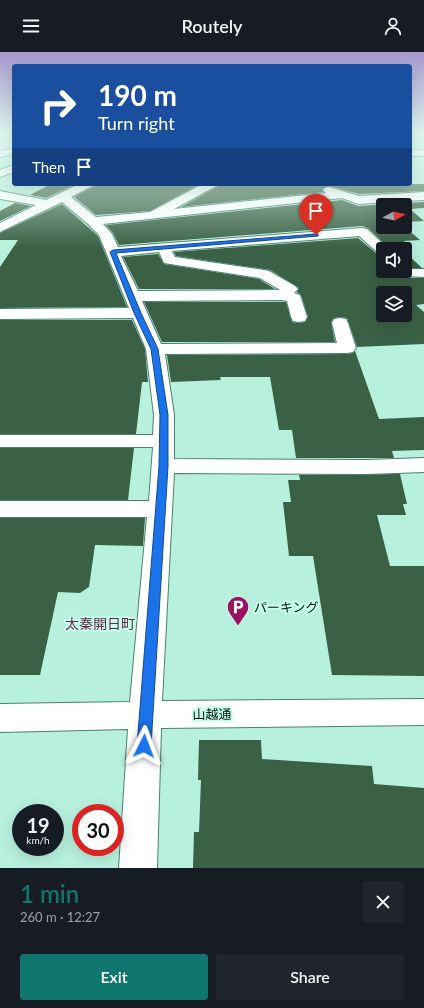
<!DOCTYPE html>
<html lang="en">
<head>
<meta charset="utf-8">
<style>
  :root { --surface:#171b24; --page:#20242c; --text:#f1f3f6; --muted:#9ea1a6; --accent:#0f766e }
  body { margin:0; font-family:Lato,"Noto Sans JP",sans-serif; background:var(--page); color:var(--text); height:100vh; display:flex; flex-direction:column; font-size:15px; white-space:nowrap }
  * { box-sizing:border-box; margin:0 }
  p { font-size:13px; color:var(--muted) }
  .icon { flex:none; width:22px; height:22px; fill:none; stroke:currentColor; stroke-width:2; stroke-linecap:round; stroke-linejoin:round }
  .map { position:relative; height:816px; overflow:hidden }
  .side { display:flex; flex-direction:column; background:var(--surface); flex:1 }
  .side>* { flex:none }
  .top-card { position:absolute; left:12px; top:12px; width:400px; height:122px; border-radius:4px; box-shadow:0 4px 16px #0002; background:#1a4fa0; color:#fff; overflow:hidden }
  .needle { width:26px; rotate:82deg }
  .buttons { position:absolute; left:376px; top:146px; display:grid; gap:8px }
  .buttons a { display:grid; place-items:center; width:36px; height:36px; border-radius:4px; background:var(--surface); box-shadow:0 4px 16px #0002; font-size:20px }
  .speed { position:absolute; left:12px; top:752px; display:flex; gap:8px; font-size:20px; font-weight:700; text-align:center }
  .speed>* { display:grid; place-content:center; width:52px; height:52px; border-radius:50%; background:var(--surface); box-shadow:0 4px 16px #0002; line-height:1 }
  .speed small { font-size:10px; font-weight:400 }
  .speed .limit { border:6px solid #d22; background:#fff; color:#111 }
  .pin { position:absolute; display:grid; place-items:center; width:34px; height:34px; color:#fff; margin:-41px -17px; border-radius:50% 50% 50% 0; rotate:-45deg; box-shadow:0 0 4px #0007 }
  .pin .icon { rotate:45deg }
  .me { position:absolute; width:44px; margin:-22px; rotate:3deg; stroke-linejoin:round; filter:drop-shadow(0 0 3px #0008) }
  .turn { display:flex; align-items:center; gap:14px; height:84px; padding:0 20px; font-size:18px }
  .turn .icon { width:52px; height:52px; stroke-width:2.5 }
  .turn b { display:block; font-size:28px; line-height:34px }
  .then { display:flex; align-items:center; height:38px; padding:0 20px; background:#0003; gap:8px; font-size:15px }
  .round { display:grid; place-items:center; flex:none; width:42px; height:42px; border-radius:4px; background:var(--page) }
  .head { display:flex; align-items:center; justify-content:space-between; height:68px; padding:0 20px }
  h1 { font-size:24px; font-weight:600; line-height:30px; color:var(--accent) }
  .cta { display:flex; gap:8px; margin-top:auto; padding:8px 20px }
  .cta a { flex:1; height:46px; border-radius:4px; background:var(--accent); color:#fff; font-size:16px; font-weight:600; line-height:46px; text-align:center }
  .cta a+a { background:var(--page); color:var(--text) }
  header { display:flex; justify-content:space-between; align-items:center; height:52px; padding:0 20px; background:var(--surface); font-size:18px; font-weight:600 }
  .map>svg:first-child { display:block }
</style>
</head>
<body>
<header><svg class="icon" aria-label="menu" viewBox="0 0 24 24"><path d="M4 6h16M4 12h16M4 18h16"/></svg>Routely<svg class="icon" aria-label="person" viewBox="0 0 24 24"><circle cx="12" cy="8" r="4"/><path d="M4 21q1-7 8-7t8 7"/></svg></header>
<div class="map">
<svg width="424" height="816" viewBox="0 0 424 816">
  <rect width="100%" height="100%" fill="#b7f1dd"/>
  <path fill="#3a6145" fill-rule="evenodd" d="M51 132H76L46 146 30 143Z
    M96 132H200L150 159 96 163 74 145 93 135Z
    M220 132H424V139L359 142 329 134 322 137 323 140 181 155 217 135Z
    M342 148 358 154 424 150V156L410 157 424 169 405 170V153H383V175H405L420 188 404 189 411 195 390 197 368 176 362 174 119 193 113 181 106 173Z
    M15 151 31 154 0 169V159Z
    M62 152 98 184 127 255 0 256V215L18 188H0V181Z
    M358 186 377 202 383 203V219H396L403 226H424V252L416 253 424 260V292L357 295 347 266 340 265 334 266 331 270 335 290H162L144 250H286L292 270 299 271 305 270 308 265 301 243 297 240 299 236 270 218 176 204 174 200ZM383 241H405V263H383Z
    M405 200 422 216H412L405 213Z
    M158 202 164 212 259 227 275 237H139L123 205Z
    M0 268H132L145 297 148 330H142L136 382H0Z
    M355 299 379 367 424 365V398L392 399 394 406H296L292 378H279L270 325H220L221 328 171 330 167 303 347 302 353 301Z
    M0 396H134L128 448H0Z
    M400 422 407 452H403L406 463H377L390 514H424V624L332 623 313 504H289L283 450H291L288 428H300L299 423Z
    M0 466H145L143 494 95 493 89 535 80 541 58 540 40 623H0Z
    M199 688H261L262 707 372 714 374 732 424 736V816H193L194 780H199L201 728H198Z"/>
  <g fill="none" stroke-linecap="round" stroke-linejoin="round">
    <g stroke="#4a806f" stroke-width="2">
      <path id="minor" d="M14 96V102L0 105V99Z
        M410 98H424V104H410Z
        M14 113V120L0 125V118Z
        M79 132H94L92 134 71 145 96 165 150 160 203 132H218L216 134 174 157 326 141 323 138 325 136 329 135 359 144 424 140V148L358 152 342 146 103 172 112 182 118 195 362 176 367 177 389 197H383V202L378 201 359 184 172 199 175 205 264 218 269 219 295 234 298 237 294 241 300 243 307 265 305 269 299 270 293 269 291 265 287 249 282 248 142 249 161 292 337 291 332 271 334 267 340 266 346 267 348 271 356 296 353 300 347 301 165 302 174 363V407L367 408 424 406V420L367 422 174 421 162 649 424 647V673L161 676 157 816H119L128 677 0 680V652L130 650 147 465H0V449H149L153 395H0V383H153L154 363 146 297 133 266 0 267V257L129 256 99 183 88 172 62 150 0 180V171L36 153 0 147V139L46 148ZM159 200 164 211 260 226 280 238 138 239 121 204Z
        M405 214 412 217H424V225L403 224 398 219H405Z"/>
    </g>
    <use href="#minor" fill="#fff" fill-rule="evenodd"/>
  </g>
  <linearGradient id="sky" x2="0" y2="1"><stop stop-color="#a698ce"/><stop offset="0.42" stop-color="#dff9f0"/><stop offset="1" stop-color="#dff9f0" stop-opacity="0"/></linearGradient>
  <rect width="424" height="196" fill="url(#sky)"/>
  <path fill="#1a73e8" stroke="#114b97" d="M316 182H318V184L116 201 141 261 158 297 168 363V414L151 694 149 698 144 700 139 698 137 694 159 414 160 363 151 297 134 261 110 200 113 198Z"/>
  <defs>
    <g id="parking-pin" transform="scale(1.15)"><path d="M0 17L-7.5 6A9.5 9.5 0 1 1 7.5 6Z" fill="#9b1263" stroke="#c4feea"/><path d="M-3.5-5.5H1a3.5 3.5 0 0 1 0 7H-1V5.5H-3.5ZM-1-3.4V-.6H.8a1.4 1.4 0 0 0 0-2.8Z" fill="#fff"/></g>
  </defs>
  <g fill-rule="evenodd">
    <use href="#parking-pin" x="238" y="555"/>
  </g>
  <g text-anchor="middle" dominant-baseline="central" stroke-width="4" stroke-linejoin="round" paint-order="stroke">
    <g font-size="13" fill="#01140e" stroke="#c4feea" text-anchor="start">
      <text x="254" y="555">パーキング</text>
    </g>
    <g font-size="13" fill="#01140e" stroke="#c4feea">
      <text transform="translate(212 662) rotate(-1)">山越通</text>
    </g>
    <g font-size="14" fill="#682748" stroke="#c4feea">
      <text x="100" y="571">太秦開日町</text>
    </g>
  </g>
</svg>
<div class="buttons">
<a><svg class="needle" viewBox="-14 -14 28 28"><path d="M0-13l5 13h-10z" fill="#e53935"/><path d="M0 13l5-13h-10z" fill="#9ea1a6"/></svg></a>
<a><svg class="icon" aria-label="sound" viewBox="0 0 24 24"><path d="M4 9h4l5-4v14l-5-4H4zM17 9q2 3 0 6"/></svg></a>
<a><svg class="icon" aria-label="layers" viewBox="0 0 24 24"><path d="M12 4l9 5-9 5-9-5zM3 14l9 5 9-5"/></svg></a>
</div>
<div class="speed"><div>19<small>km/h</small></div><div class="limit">30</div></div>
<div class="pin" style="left:316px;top:183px;background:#d93025"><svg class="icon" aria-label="arrive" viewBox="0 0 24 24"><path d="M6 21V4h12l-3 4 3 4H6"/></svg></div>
<svg class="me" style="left:144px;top:694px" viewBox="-20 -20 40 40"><path d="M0-17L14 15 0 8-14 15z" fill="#1a73e8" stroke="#fff" stroke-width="4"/></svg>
<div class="top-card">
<div class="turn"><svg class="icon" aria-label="right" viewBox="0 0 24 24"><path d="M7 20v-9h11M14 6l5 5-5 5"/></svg><div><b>190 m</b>Turn right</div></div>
<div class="then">Then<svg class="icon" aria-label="arrive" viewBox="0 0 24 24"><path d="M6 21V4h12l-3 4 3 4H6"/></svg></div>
</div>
</div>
<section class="side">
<div class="head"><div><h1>1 min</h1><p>260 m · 12:27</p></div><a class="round"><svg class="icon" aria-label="close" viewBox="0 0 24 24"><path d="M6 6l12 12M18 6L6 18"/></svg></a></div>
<div class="cta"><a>Exit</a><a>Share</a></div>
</section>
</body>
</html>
